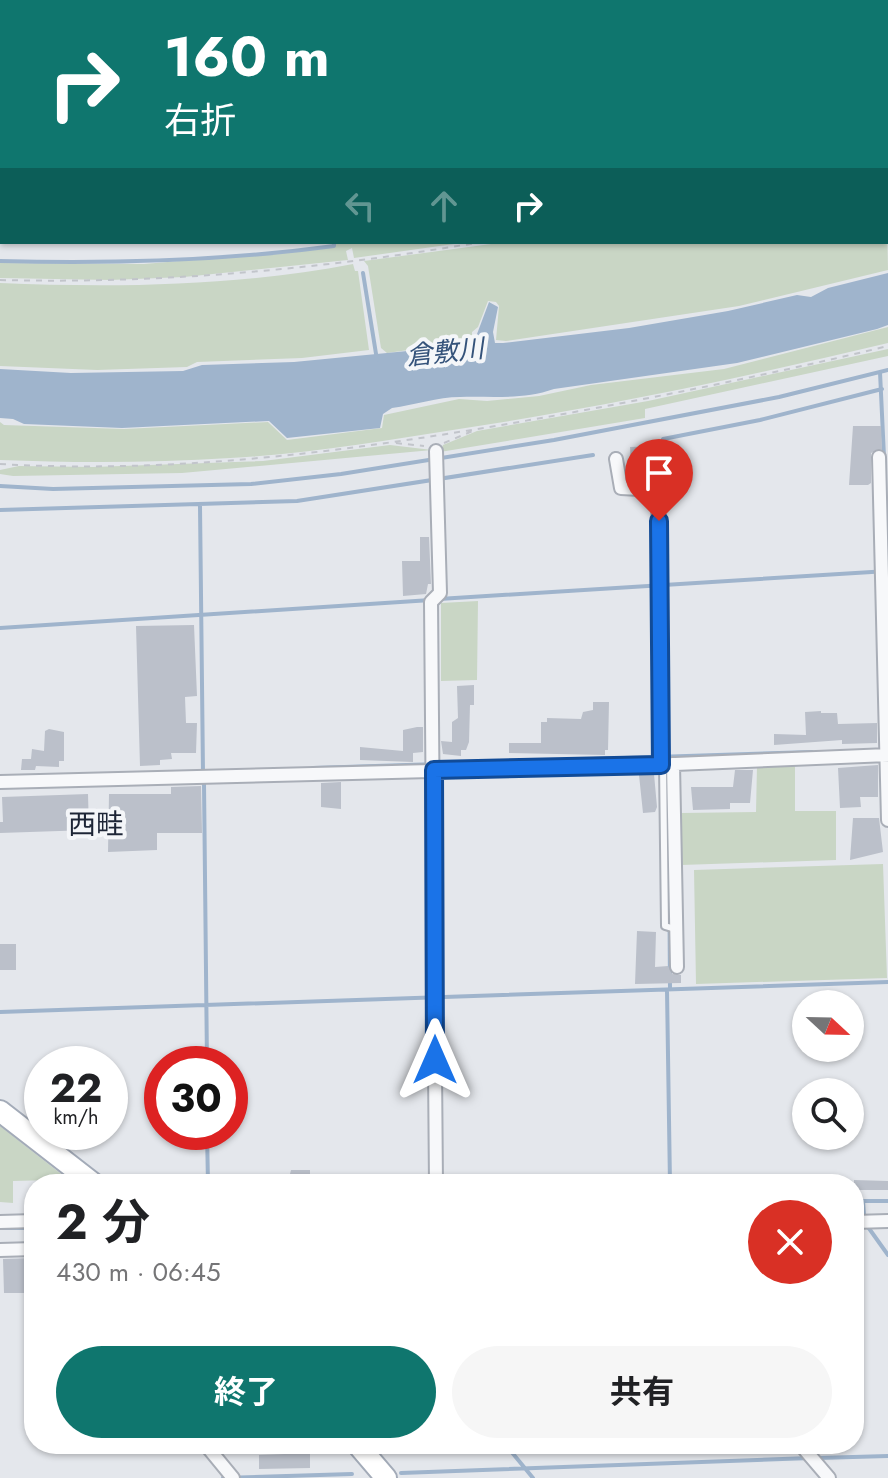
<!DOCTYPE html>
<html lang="ja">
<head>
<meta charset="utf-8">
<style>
  :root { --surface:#fff; --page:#f6f6f6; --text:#202124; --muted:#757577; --accent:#0f766e }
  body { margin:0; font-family:Jost,"Noto Sans JP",sans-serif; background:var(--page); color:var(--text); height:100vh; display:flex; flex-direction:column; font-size:30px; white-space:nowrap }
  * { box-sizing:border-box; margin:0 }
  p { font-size:26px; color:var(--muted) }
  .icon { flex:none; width:44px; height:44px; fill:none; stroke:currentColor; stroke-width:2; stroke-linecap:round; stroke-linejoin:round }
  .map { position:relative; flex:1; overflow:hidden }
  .sheet { position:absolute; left:24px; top:1174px; width:840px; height:280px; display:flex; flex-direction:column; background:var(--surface); border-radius:32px; box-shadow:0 2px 6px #0004 }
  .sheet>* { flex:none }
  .banner { position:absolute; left:0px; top:0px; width:888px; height:244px; box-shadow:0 2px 6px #0004; background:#0f766e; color:#fff; overflow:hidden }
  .needle { width:52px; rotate:112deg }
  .fabs { position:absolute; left:792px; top:990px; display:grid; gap:16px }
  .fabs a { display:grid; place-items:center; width:72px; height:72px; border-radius:50%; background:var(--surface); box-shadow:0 2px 6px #0004; font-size:40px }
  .speed { position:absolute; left:24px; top:1046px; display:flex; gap:16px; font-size:40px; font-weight:700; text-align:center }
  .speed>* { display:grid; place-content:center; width:104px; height:104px; border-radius:50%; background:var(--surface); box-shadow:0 2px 6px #0004; line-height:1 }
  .speed small { font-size:20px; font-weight:400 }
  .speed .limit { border:12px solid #d22; background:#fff; color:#111 }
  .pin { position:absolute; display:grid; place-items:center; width:68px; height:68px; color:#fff; margin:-82px -34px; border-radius:50% 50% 50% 0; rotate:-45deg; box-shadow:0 0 8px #0007 }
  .pin .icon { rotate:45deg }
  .me { position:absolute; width:88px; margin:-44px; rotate:0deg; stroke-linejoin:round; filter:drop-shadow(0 0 6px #0008) }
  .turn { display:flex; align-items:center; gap:28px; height:168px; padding:0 32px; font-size:36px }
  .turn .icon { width:104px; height:104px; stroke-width:2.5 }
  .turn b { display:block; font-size:56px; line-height:68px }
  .lanes { display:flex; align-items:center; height:76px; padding:0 32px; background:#0003; justify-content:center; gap:40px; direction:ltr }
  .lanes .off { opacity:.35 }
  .round { display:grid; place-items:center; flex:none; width:84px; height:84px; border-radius:42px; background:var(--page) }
  .head { display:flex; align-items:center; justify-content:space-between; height:136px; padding:0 32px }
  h1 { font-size:48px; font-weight:700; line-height:60px }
  .primary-button { display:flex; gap:16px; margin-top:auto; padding:16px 32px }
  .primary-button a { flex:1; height:92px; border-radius:48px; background:var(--accent); color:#fff; font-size:32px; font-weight:700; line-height:92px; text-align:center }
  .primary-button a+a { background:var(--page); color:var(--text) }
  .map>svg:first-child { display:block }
</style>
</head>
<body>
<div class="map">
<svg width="888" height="1478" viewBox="0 0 888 1478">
  <rect width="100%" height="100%" fill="#e4e7ec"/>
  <path fill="#c9d6c5" d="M886 162 888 270 739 306 506 341 496 340 499 306 496 302 488 301 478 327 472 332V341L387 353 381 348 368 266 364 261 506 242H886Z
    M336 242H468L354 258 352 248 346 251 348 260 184 277 110 280 0 278V263L144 264 322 249 335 247Z
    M353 264 355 271H358L369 350 302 358 197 362 187 367 97 370 0 366V283C117 288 238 286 353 264Z
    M888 327V343C746 377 604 407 459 429 384 441 307 454 230 458 154 463 76 463 0 460V422L4 425 124 429 268 422 287 440 382 428 384 415 459 399 487 401 539 396 591 385 724 369Z
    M888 349V356L645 409V418L440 452 443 445 477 431 648 401Z
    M390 445 432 450 182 473 13 476 0 474V470L19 466 93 467 263 461Z
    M478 601 477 680 441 681V603Z
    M795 764V811H836V860L681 865V813L756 812 757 766Z
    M883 864 887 978 696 984 694 870Z
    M0 1126 74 1184H53L52 1180 13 1181V1203L0 1202Z"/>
  <path fill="#9fb4cc" d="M888 273V325L877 329 737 363 554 389C523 400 492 396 460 397 438 397 414 405 392 408L383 414 380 428 287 438 269 421 122 428 24 424 13 419 0 418V369L71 373 183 371 202 365 294 362 459 346 474 342 489 302 498 307 493 332 495 343H503L629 328 728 311 797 295 811 297 828 288Z"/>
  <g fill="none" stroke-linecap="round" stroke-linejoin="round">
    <path stroke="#9fb4cc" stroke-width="4" d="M351 0 386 2
      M464 0 465 2
      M601 2 628 0
      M886 116 888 115
      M886 139H888
      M0 175H2
      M0 261C112 264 223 261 334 246V242
      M363 273 377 360
      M880 372 884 457
      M0 486 53 489 251 484 341 474 554 440 779 397 888 370
      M664 492 663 439 760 420 882 389
      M200 506 203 773
      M0 510 297 501 593 455
      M439 599 888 571
      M437 601V644
      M0 628 431 600
      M313 768 812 752
      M204 783 207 1064
      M669 844 670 989
      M667 990 670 1184
      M0 1012 888 982
      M207 1132 208 1184
      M854 1201H888
      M863 1201 864 1216
      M868 1227 888 1255
      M0 1228H34
      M505 1444 533 1478
      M818 1458 888 1456
      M401 1473 810 1458
      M223 1478 352 1474"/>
  </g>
  <path fill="#bbc0ca" d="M853 426H881L882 449 871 453V483L868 485H849Z
    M661 446V469H651L652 481 632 480 630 447Z
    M420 537H429L431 584H428L426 594 403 596 402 561H420Z
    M194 625 197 696 185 697 186 723H197L196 753H171L172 759 160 760V765L140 766 136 626Z
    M474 685V705H470L469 742 466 750H461V756L443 754 441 741 452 742V722L458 718 457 686Z
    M593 702H609L608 750H605V755L509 753V743H541V722H547V718L581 719 583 712 593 710Z
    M821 711V713H837L838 724 877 723V743L842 744V740L774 745V734L806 735 805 712Z
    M417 727H423V752L413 753V762L360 760V747L403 751V730Z
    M49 729 64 732V761H59V767L36 766 35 770H21L22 759H31L32 749 44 751 45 731Z
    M878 765V797H860L861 807 840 808 838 768Z
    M735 770H753L750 803H730V809L693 810 691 787H733Z
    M654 774 657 807 655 812 643 813 639 775Z
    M341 782V809L321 807V783Z
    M201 786 202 833H157V850L108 852 109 794H171V787Z
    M88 794 89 830 0 833V822H3L2 797Z
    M853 818H879L883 852 850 860Z
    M637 931 656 932 655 967 668 966 672 974 681 975V983L635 984Z
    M0 944H16V970H0Z
    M291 1170H310V1184H263V1174H290Z
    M854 1180 888 1181V1190H854Z
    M34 1258V1293H4L3 1259Z
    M310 1453V1468L259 1469V1455Z"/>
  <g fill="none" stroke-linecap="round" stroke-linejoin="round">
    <g stroke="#a9aeb7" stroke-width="10">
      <path id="lane" d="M663 765 665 926 675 929"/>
    </g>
    <g stroke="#a9aeb7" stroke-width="16">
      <path id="street" d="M234 0 262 2
        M455 0V2
        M663 2 674 0
        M0 184H2
        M879 457 888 820
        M616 459 621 488 658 490 661 765
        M673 764 677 967
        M0 782 628 766 888 755
        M436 1184 431 602 440 593 436 451
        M0 1222 34 1221
        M854 1222 888 1221
        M0 1250 34 1249
        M205 1444 233 1478
        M800 1444 829 1478"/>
    </g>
    <g stroke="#a3abb8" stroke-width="24">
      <path id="primary" d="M0 1111 94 1184
        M357 1444 386 1478"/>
    </g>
    <path stroke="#c2c5cb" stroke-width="2" stroke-dasharray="6 6" stroke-linecap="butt" d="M886 126 888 125
      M886 158 888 157
      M0 280C163 284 322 269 482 242
      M396 443 424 446
      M444 443 475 430
      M0 464C172 474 344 452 513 423 639 401 764 376 888 346"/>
    <use href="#lane" stroke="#f7f8fa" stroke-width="6"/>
    <use href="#street" stroke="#f7f8fa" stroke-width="12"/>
    <use href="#primary" stroke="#fff" stroke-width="20"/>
  </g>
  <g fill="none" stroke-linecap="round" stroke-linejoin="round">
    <g stroke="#114b97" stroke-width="20">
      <path id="route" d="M435 1060 434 770 661 765 659 521"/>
    </g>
    <use href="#route" stroke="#1a73e8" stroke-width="14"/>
  </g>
  <g text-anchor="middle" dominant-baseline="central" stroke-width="8" stroke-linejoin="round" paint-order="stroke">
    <g font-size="26" font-style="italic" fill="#34527a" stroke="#f4f6f9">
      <text transform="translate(445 352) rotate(-6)">倉敷川</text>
    </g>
    <g font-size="28" fill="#1d2536" stroke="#f4f6f9">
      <text x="96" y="824">西畦</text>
    </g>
  </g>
</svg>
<div class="fabs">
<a><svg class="needle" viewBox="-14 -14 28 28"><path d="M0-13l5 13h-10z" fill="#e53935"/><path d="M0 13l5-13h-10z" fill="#757577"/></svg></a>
<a><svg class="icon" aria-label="search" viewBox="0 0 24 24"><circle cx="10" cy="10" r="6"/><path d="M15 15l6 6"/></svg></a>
</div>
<div class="speed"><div>22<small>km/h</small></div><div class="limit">30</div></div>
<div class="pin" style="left:659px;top:521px;background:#d93025"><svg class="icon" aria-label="arrive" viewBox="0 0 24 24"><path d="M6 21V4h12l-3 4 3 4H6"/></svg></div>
<svg class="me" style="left:435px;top:1060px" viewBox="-20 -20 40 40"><path d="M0-17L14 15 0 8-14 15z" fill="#1a73e8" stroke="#fff" stroke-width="4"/></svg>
<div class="banner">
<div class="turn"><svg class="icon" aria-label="right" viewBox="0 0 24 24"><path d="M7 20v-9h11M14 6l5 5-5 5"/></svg><div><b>160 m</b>右折</div></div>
<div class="lanes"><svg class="icon off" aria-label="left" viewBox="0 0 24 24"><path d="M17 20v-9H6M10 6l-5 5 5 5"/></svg><svg class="icon off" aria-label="ahead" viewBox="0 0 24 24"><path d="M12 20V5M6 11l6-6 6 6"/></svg><svg class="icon" aria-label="right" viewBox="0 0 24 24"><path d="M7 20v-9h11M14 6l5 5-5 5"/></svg></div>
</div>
<section class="sheet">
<div class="head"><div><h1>2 分</h1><p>430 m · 06:45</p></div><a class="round" style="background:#d93025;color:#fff"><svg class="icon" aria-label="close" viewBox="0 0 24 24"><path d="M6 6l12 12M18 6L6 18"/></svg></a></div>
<div class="primary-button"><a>終了</a><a>共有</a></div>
</section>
</div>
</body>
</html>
